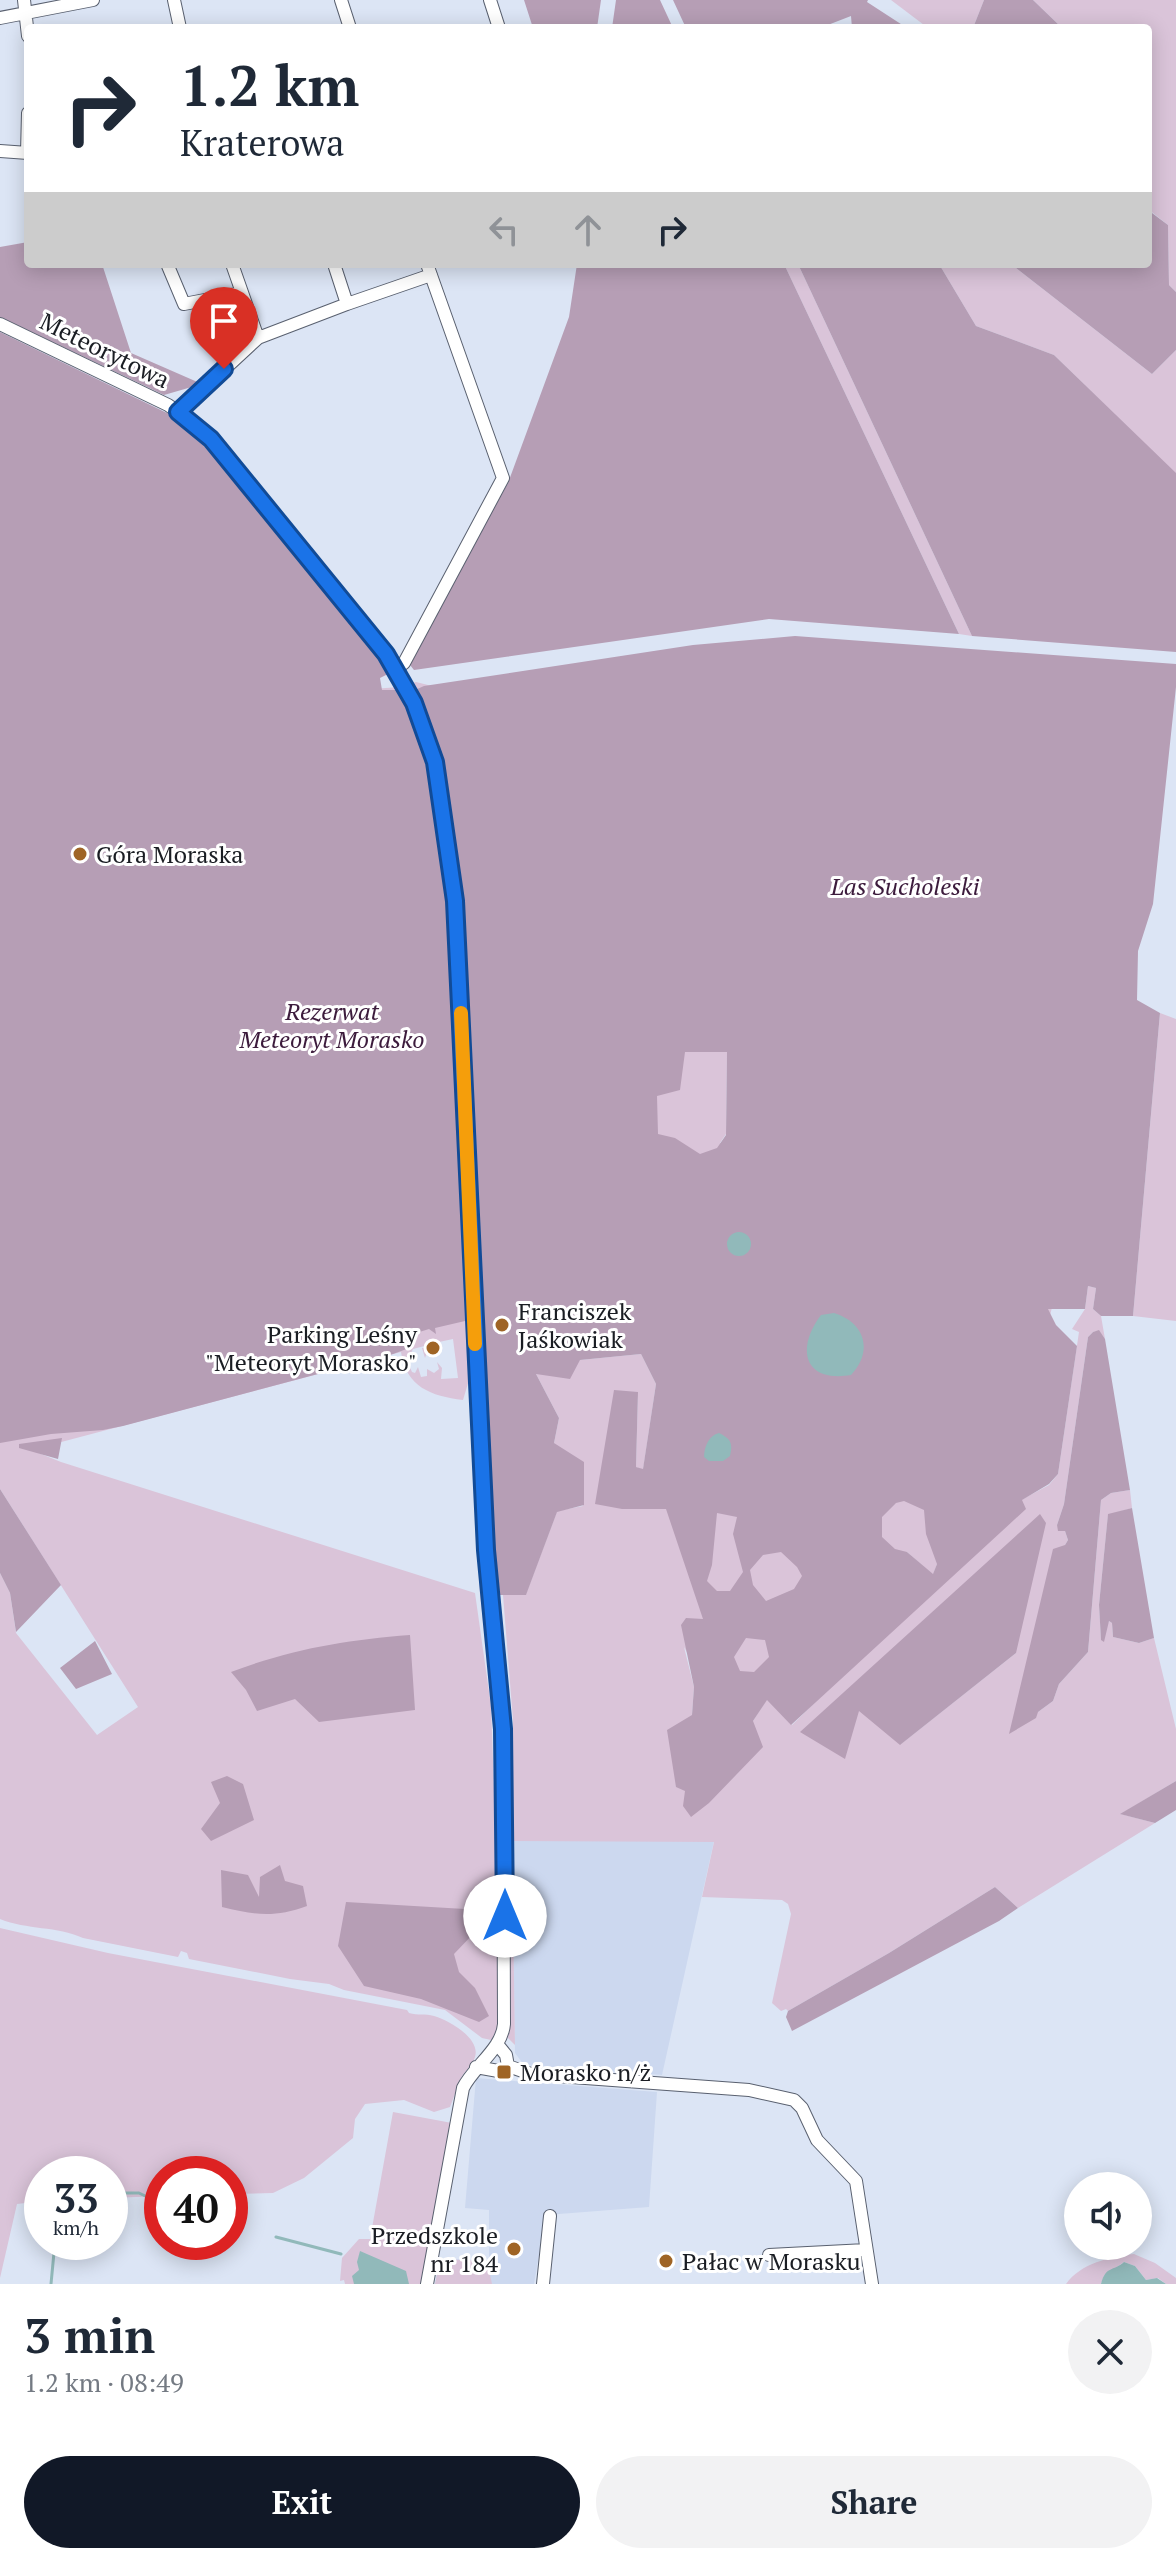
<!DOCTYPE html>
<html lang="en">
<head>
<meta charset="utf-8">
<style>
  :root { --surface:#fff; --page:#f2f2f3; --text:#1f2937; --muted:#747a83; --accent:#111827 }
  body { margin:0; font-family:"PT Serif",serif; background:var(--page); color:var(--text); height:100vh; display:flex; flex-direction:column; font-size:30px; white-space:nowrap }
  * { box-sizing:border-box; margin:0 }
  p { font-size:26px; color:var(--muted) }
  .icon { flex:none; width:44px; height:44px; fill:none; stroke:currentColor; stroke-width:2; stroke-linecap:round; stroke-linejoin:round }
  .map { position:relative; height:2284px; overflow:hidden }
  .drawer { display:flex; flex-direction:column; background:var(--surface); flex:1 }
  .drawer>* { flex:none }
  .top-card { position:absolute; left:24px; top:24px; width:1128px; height:244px; border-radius:8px; box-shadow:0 4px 20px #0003; background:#fff; color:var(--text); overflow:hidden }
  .buttons { position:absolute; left:1064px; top:2172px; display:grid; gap:16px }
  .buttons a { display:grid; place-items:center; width:88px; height:88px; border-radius:50%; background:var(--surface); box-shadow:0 4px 20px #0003; font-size:40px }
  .speed { position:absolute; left:24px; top:2156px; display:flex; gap:16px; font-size:40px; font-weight:700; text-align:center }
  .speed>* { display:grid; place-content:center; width:104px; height:104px; border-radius:50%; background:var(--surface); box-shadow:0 4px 20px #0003; line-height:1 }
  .speed small { font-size:20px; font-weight:400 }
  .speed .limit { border:12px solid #d22; background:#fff; color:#111 }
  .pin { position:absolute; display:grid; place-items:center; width:68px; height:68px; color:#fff; margin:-82px -34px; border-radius:50% 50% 50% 0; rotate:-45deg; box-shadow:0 0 8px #0007 }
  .pin .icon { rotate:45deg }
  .me { position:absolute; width:88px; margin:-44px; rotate:0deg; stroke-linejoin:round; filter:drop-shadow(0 0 6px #0008) }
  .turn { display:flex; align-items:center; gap:28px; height:168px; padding:0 24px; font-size:36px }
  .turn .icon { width:104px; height:104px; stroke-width:2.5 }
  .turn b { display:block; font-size:56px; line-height:68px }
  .lanes { display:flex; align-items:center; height:76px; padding:0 24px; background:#0003; justify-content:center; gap:40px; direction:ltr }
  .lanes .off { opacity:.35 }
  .round { display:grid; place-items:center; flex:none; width:84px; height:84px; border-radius:42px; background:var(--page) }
  .summary { display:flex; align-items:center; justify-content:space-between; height:136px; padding:0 24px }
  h1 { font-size:48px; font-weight:800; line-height:60px }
  .button { display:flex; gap:16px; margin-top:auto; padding:16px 24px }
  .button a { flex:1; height:92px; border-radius:48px; background:var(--accent); color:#fff; font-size:32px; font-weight:800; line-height:92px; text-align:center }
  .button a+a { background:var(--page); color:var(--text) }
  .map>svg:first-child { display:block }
</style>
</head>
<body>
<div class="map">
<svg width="1176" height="2284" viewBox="0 0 1176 2284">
  <rect width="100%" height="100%" fill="#dce5f5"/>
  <path fill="#ccd8ef" d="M512 1841H714L662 2075 524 2065 515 2053Z
    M476 2078 657 2092 649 2207 546 2215 534 2284H435L440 2259 489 2260V2210L465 2208Z"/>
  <path fill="#dac4d9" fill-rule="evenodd" d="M891 0H984L973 28H928Z
    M1033 0H1176V292L1169 285 1168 225 1148 209V28H1105L1104 24 1060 26Z
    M784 264H798L972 636 959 634Z
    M939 264H1011L1152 374 1176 350V474L1054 355 976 326Z
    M416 682 771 771 1054 1299 1021 1436 937 1564 933 1575 907 1552 718 1708 684 1647 694 1687 692 1715 753 1721 767 1699 792 1725 1021 1500 1049 1485 1058 1474 1079 1332 1072 1329 1085 1309 1088 1286 1096 1288 1093 1309 1101 1316 1105 1339 1099 1331 1093 1332 1088 1337 1064 1504 1057 1525 1065 1531 1068 1540 1065 1545 1038 1712 1053 1701 1059 1684 1088 1652 1101 1500 1111 1493 1130 1490 1132 1508 1108 1515 1099 1605 1101 1639 1109 1621 1112 1623 1113 1637 1139 1643 1154 1638 1176 1729V1781L1121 1814 1155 1823 1018 1908 995 1887 889 1953 788 2011 786 2009 781 2011 772 2003 791 1914 788 1904 782 1900 702 1897 714 1842 512 1841 515 2045 498 2028 491 2040 482 2038 445 2010 344 1990 329 1984 290 1979 189 1959 187 1953 181 1951 178 1957 83 1938C57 1926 27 1930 0 1919V1573L10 1593 16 1633 97 1735 138 1707 0 1489V747L214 700 400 687ZM733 1043 735 1143H720L726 1134 727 1052H692ZM477 1332 687 1338 666 1509H622L638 1392 636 1467 643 1470 656 1384 641 1354 580 1360 536 1374 559 1418 554 1443 583 1506 557 1511 526 1594 503 1595 513 1720 512 1809 510 1728 496 1594 483 1345 468 1335ZM453 1339 458 1378 441 1379 442 1368 437 1362 439 1369 434 1373 427 1369V1376L421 1377 418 1367 415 1373 412 1372 407 1361 413 1349 436 1343 435 1347 422 1348 425 1358 427 1352 431 1349 435 1351 439 1342ZM401 1352C406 1387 431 1396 463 1400L469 1380 480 1594 495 1726 496 1844 491 1706 475 1593 61 1462 31 1450ZM1016 1653 901 1744 859 1710Z
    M1160 1013 1176 1019V1321L1133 1316Z
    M0 1928 108 1953 407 2010 409 2013C418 2016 425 2013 434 2016 448 2020 481 2038 475 2057 473 2064 465 2071 461 2078 457 2087 454 2097 450 2107L434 2112 404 2100 365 2104 355 2119 353 2138 304 2178 273 2193 230 2194V2174H162V2196L110 2198V2174H42V2201L17 2204 0 2278Z
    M393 2112 452 2123 423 2284H345L344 2280 340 2281 342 2258 359 2239H370Z
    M1134 2254 1155 2263 1176 2278V2284H1166L1158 2278 1146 2280 1135 2266 1124 2262 1104 2276 1101 2284H1066C1081 2263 1110 2257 1134 2254Z
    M440 2259 487 2261 492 2284H435Z"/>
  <path fill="#b69eb5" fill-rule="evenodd" d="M524 0H601L597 28H533Z
    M616 0H660L673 28H612Z
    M673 0H868L867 2 907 28H852L851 16 820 28H686Z
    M984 0H1033L1060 26 1105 24V28H973Z
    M1148 210 1168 225 1169 285 1176 292V350L1152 374 1011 264H1148Z
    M28 242V264H102L131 353 202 384 164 395 0 317V247Z
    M577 264H784L959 634 769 619 414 670 410 665 444 596 508 483 569 317Z
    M798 264H939L976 326 1054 355 1176 473V652L972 636Z
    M0 332 171 415 207 445 386 665 390 673 380 678 382 690H402L412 710 431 771 451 922 470 1315 465 1321 435 1328 436 1334 429 1329 413 1334 412 1347 393 1354 123 1426 103 1430 51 1434 0 1443Z
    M795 636 1176 664V687L1153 904 1138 951 1137 1000 1160 1013 1133 1316H1101L1093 1309 1096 1288 1088 1286 1085 1309H1048L1056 1325 1077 1346 1058 1474 1049 1484 1022 1500 1026 1509 791 1725 767 1700 753 1721 763 1747 709 1803 691 1817 683 1806 685 1791 676 1787 667 1730 692 1715 694 1687 681 1625 686 1618 703 1619 666 1509H622L595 1504 614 1390 638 1392 636 1467 643 1469 656 1384 641 1354 580 1360 570 1379 536 1374 559 1418 554 1443 584 1462V1505L557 1512 526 1595H496L481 1324 473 1097 459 876 443 764 415 690 424 686 693 645ZM685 1052H727L726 1135 717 1148 700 1154 675 1138 658 1134 657 1096 680 1090ZM904 1501 924 1510 926 1534 937 1564 933 1574 907 1552 895 1549 882 1537V1517L896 1503ZM717 1513 737 1517 733 1534 743 1572 730 1591H717L707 1581 712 1565ZM781 1552 797 1567 802 1576 794 1589 766 1601 753 1585 750 1570 763 1555ZM746 1638 765 1640 769 1657 754 1672 740 1671 734 1657Z
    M1099 1330 1105 1339 1130 1490 1111 1493 1101 1500 1088 1652 1059 1684 1053 1701 1038 1712 1036 1718 1009 1734 1053 1549 1065 1545 1068 1540 1065 1531H1058L1057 1525 1064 1504 1088 1337 1093 1332Z
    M62 1438 58 1459 19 1448V1444Z
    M0 1489 61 1585 16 1632 10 1593 0 1573Z
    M1132 1508 1154 1638 1139 1643 1113 1637 1112 1623 1109 1621 1104 1642 1101 1640 1099 1605 1108 1514Z
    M1040 1514 1046 1523 1016 1653 900 1745 859 1711 845 1759 800 1732Z
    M410 1635 415 1710 319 1722 295 1699 257 1711 246 1690 231 1672C292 1649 346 1640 410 1635Z
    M95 1641 112 1674 76 1689 60 1668Z
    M227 1776 243 1784 254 1820 211 1841 201 1829 220 1803 211 1782Z
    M1176 1781V1810L1155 1823 1120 1814Z
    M280 1865 285 1881 303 1886 307 1906C274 1918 255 1915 222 1907L221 1870 248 1875 259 1897 260 1877Z
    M995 1887 1018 1908 999 1921 792 2031 786 2017 788 2011 889 1953Z
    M346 1902 482 1910 476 1931 454 1954 459 1972 475 1988 489 2016 479 2022 421 1999 364 1986 338 1946Z"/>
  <path fill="#91b9ba" d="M727 1244a12 12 0 1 1 24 0a12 12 0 1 1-24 0Z
    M834 1313C866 1323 873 1352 851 1375 803 1383 796 1348 821 1315Z
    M719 1433C731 1439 733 1443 730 1456L723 1461H709L704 1457C704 1447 709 1435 719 1433Z
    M360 2251 406 2271 409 2284H354L352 2276 359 2270 357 2262Z
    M1124 2262 1135 2266 1146 2280 1157 2278 1166 2284H1101C1106 2265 1113 2272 1124 2262Z"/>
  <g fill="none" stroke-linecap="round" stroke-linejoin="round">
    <path stroke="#91b9ba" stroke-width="3" d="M110 2193H139L162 2204
      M276 2237 341 2254
      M51 2284 55 2242"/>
    <g stroke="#59606f" stroke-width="14">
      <path id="minor" d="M24 0 28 36
        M174 0 180 28
        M341 0 350 28
        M490 0 499 28
        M0 18 93 0
        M0 151 28 153
        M27 153 28 113
        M232 264 258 338
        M334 264 347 304
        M168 266 184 304 241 293
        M0 324 168 405 195 424 211 439 349 605 386 654 406 686 421 719 435 762 450 866 458 943 486 1550 503 1729 504 2024C502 2049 474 2066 463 2088L427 2284
        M178 412 258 338 347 304 431 275
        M396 669 404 663 503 478 427 264
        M508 2066 531 2074 749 2090 794 2100 802 2108 817 2140 856 2181 872 2284
        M476 2067 504 2072 508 2066 506 2055 497 2044
        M769 2255 866 2250
        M543 2284 550 2216"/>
    </g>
    <use href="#minor" stroke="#fff" stroke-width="12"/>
  </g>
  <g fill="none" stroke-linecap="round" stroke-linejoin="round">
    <g stroke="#114b97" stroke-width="20">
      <path id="route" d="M224 369 178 412 211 439 386 654 414 703 435 762 455 901 486 1550 503 1729 505 1916"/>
    </g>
    <use href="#route" stroke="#1a73e8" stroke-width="14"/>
    <path stroke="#f59e0b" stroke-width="14" d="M461 1013 475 1344"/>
  </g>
  <g fill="#9f6425" stroke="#fff" stroke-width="3">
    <circle cx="80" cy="854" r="8"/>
    <circle cx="502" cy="1325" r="8"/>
    <circle cx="433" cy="1348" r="8"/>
    <rect x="496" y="2064" width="16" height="16" rx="4"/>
    <circle cx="514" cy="2249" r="8"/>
    <circle cx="666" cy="2261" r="8"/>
  </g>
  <g text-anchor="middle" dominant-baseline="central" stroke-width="6" stroke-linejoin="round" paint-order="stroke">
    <g font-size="24" fill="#1a1d23" stroke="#fff">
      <text transform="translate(105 350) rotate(26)">Meteorytowa</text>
    </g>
    <g font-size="24" fill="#1a1d23" stroke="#fff" text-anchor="start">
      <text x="96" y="854">Góra Moraska</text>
      <text x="518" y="1311">Franciszek<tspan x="518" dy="28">Jaśkowiak</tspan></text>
      <text x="417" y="1334" text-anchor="end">Parking Leśny<tspan x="417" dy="28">"Meteoryt Morasko"</tspan></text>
      <text x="520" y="2072">Morasko n/ż</text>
      <text x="498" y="2235" text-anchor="end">Przedszkole<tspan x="498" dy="28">nr 184</tspan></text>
      <text x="682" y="2261">Pałac w Morasku</text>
    </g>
    <g font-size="24" font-style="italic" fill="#3c1b3c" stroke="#fff">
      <text x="905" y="886">Las Sucholeski</text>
      <text x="332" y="1011">Rezerwat<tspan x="332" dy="28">Meteoryt Morasko</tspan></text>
    </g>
  </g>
</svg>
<div class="buttons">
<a><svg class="icon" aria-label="sound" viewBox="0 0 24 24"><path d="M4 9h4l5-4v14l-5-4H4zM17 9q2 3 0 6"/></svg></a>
</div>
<div class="speed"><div>33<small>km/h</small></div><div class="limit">40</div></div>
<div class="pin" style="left:224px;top:369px;background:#d93025"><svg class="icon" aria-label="arrive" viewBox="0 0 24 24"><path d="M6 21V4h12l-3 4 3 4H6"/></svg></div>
<svg class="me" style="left:505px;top:1916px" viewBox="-20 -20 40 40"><circle r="19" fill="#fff"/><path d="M0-13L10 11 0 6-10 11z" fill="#1a73e8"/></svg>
<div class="top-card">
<div class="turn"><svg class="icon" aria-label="right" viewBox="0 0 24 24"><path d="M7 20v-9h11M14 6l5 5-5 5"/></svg><div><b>1.2 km</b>Kraterowa</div></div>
<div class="lanes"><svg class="icon off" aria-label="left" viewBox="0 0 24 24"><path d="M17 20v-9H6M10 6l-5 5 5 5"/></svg><svg class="icon off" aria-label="ahead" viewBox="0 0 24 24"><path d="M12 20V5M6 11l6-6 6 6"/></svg><svg class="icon" aria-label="right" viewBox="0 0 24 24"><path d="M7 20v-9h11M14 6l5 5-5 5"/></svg></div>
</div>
</div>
<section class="drawer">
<div class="summary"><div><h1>3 min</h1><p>1.2 km · 08:49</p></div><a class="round"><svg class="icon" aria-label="close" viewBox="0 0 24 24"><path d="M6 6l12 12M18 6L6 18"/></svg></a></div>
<div class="button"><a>Exit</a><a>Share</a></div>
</section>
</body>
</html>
